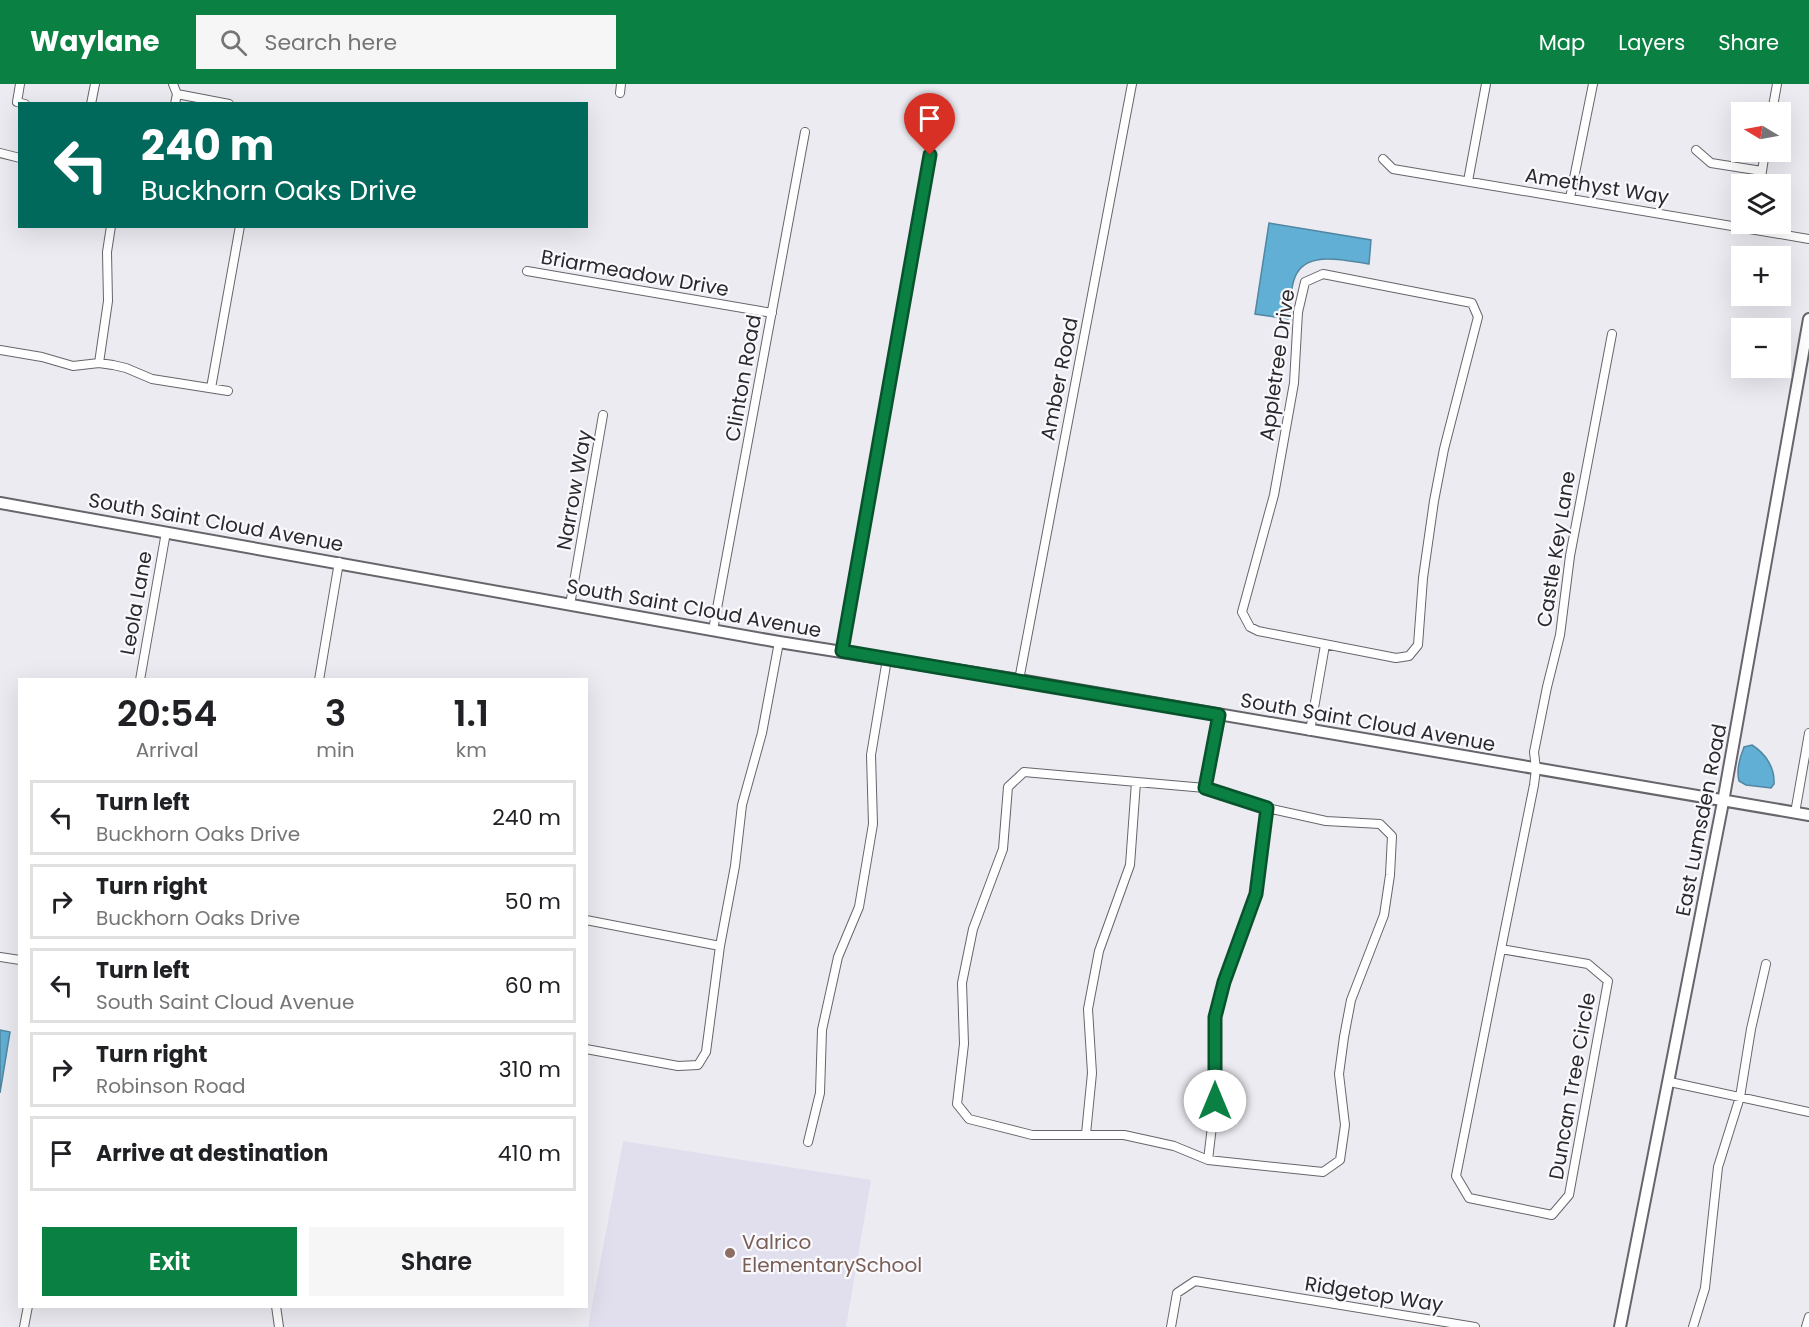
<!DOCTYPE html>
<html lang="en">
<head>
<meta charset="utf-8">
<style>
  :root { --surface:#fff; --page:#f6f6f6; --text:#202124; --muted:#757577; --line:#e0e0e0; --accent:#0b8043 }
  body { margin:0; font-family:Poppins,sans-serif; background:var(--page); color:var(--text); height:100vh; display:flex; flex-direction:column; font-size:22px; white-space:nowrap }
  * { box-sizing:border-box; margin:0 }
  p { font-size:20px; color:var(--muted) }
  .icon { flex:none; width:33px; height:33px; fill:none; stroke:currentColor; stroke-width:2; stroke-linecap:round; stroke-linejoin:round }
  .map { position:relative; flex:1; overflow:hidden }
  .drawer { position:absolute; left:18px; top:594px; width:570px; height:630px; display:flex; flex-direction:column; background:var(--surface); border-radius:0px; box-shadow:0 6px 24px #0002 }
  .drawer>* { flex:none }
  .top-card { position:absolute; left:18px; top:18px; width:570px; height:126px; border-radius:0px; box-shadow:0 6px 24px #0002; background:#00695c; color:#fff; overflow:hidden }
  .needle { width:39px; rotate:280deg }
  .fabs { position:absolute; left:1731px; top:18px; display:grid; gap:12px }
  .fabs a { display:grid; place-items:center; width:60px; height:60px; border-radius:0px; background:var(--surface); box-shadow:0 6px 24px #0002; font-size:30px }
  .pin { position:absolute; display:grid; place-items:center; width:51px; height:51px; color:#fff; margin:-62px -26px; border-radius:50% 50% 50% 0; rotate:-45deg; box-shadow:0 0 6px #0007 }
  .pin .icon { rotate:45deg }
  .me { position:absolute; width:66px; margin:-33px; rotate:0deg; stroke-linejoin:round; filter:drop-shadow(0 0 4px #0008) }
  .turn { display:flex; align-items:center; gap:21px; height:126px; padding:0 24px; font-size:27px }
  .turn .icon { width:78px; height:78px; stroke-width:2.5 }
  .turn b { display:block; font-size:42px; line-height:51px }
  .eta { display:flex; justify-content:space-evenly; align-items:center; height:102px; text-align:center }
  .eta b { font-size:36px; font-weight:600; line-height:42px }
  .button { display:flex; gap:12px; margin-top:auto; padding:12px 24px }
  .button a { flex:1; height:69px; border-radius:0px; background:var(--accent); color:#fff; font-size:24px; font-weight:600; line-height:69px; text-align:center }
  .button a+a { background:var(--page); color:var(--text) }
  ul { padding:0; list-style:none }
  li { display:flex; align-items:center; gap:18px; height:75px; margin:0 12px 9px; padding:0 12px; border:3px solid var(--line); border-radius:0px }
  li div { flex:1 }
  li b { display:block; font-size:22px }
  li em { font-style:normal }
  header { display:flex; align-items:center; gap:36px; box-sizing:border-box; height:84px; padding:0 30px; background:var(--accent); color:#fff }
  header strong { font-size:28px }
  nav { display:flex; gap:33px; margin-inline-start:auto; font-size:21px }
  .search { width:420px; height:54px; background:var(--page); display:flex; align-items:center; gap:15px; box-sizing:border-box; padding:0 21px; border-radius:0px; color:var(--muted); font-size:22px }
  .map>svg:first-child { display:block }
</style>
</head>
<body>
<header>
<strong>Waylane</strong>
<div class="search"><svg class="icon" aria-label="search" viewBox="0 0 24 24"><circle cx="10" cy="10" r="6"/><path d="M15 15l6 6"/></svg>Search here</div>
<nav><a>Map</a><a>Layers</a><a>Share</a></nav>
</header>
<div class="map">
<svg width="1809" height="1243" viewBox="0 0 1809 1243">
  <rect width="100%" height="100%" fill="#ecebf2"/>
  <path fill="#e1dfed" d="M623 1057 871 1096 846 1243H588Z"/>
  <path fill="#61afd4" stroke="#5087a2" stroke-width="1.5" d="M1269 139 1371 156 1369 180C1347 177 1306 165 1295 193 1290 205 1290 222 1288 235L1255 230Z
    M1752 661C1766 670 1775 684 1774 700L1771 704 1746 701 1739 697C1736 686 1740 673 1744 663Z
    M0 946 10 948 0 1009Z"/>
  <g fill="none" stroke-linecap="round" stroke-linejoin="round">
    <g stroke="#67656b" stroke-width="10">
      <path id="street" d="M20 0 17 18 25 20
        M173 0 177 10 175 20
        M620 9 621 0
        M177 10 229 20
        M91 20 95 0
        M1772 28 1777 0
        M1696 66 1711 79 1762 87
        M0 69 20 74
        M1383 75 1393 85 1809 155
        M1468 97 1486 0
        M1760 100 1765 68
        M1570 114 1593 0
        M527 187 772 229
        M1323 190 1472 219 1478 233 1444 365 1434 417 1423 494 1418 561 1409 572 1396 574 1258 547 1250 543 1242 528 1274 411 1294 299 1298 228 1305 198Z
        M0 266 42 273 73 282 99 279 113 281 126 284 152 295 228 307
        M99 279 108 217 107 168 111 142
        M211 304 240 142
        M570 521 603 331
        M713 546 805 48
        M842 567 930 71
        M140 596 166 448
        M319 596 339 478
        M1019 596 1132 0
        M1310 647 1325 561
        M1024 688 1205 704 1267 724 1326 737 1380 740 1392 752 1390 791 1384 831 1351 916 1344 953 1339 990 1345 1041 1340 1076 1323 1088 1208 1076 1174 1062 1124 1051H1032L969 1035 957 1020 964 960 962 899 973 845 1003 765 1008 703Z
        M1205 704 1219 631
        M1795 729 1809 649
        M586 836 720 862 706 968 698 981 678 982 586 965
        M720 862 735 782 742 721 762 649 779 558
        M1501 865 1588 880 1608 897 1569 1111 1552 1131 1469 1114 1456 1092Z
        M1501 865 1534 701 1536 685 1534 668 1547 603 1560 551 1570 472 1612 250
        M0 873 20 876
        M1670 998 1809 1028
        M1086 1050 1092 989 1088 925 1099 867 1130 781 1136 698
        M808 1058 820 1009 822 946 838 873 859 823 873 740 871 671 887 575
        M1208 1076 1215 1017V933L1224 898 1256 810 1267 724
        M276 1222 279 1243
        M24 1243 28 1222
        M1171 1243 1177 1209 1195 1197 1475 1243
        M1693 1243 1705 1204 1718 1083 1740 1013 1751 945 1766 880
        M1806 1243 1809 1233"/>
    </g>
    <g stroke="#67656b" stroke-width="14">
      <path id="secondary" d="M0 419 779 558 1019 596 1809 731
        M1620 1243 1723 718 1809 235"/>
    </g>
    <use href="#street" stroke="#fff" stroke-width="8"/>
    <use href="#secondary" stroke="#fff" stroke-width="10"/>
  </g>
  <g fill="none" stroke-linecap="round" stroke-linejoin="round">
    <g stroke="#07532c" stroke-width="15">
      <path id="route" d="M930 71 842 567 1219 631 1205 704 1267 724 1256 810 1224 898 1215 933V1017"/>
    </g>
    <use href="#route" stroke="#0b8043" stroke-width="10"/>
  </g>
  <circle fill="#8d6e63" stroke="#faf9fe" stroke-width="2" cx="730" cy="1169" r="6"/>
  <g text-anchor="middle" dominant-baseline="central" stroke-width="4.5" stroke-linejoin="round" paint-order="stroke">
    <g font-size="20" fill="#2a2a2c" stroke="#faf9fe">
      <text transform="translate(1597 102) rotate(9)">Amethyst Way</text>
      <text transform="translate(635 189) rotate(10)">Briarmeadow Drive</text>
      <text transform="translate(1277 281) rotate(-82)">Appletree Drive</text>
      <text transform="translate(743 294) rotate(-80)">Clinton Road</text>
      <text transform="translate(1059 295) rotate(-79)">Amber Road</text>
      <text transform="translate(574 406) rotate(-80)">Narrow Way</text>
      <text transform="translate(216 438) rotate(10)">South Saint Cloud Avenue</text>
      <text transform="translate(1556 465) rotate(-81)">Castle Key Lane</text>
      <text transform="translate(136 519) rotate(-80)">Leola Lane</text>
      <text transform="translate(694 524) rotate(10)">South Saint Cloud Avenue</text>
      <text transform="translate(1368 638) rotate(10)">South Saint Cloud Avenue</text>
      <text transform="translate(1701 736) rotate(-79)">East Lumsden Road</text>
      <text transform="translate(1572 1002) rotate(-80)">Duncan Tree Circle</text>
      <text transform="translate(1374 1210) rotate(9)">Ridgetop Way</text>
    </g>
    <g font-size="20" fill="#785e54" stroke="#faf9fe" text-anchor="start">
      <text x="742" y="1158">Valrico<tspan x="742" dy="23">ElementarySchool</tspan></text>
    </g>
  </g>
</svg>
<div class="fabs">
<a><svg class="needle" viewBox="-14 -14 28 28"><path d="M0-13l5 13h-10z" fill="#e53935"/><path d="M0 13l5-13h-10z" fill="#757577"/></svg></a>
<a><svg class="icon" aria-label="layers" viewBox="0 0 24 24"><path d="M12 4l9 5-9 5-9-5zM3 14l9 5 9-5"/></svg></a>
<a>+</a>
<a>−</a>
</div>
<div class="pin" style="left:930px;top:71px;background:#d93025"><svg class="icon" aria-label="arrive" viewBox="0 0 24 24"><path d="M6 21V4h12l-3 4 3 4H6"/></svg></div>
<svg class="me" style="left:1215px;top:1017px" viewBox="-20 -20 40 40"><circle r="19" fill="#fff"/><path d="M0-13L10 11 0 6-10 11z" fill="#0b8043"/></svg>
<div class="top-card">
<div class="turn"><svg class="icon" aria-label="left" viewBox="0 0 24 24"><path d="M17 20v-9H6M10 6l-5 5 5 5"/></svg><div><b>240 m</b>Buckhorn Oaks Drive</div></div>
</div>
<section class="drawer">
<div class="eta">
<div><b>20:54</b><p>Arrival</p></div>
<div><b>3</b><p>min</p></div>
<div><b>1.1</b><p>km</p></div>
</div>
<ul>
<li><svg class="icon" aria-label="left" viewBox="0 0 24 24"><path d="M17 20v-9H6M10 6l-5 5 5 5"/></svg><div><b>Turn left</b><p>Buckhorn Oaks Drive</p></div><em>240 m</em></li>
<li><svg class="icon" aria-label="right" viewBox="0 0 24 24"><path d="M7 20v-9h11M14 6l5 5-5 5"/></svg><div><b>Turn right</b><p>Buckhorn Oaks Drive</p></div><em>50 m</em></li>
<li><svg class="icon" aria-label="left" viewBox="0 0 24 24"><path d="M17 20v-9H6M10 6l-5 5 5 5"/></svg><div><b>Turn left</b><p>South Saint Cloud Avenue</p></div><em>60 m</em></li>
<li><svg class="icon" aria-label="right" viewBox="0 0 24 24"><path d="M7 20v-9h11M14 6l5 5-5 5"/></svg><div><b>Turn right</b><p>Robinson Road</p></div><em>310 m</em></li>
<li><svg class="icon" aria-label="arrive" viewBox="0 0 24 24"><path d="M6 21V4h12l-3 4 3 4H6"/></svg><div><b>Arrive at destination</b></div><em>410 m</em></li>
</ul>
<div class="button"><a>Exit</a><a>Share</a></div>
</section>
</div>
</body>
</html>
